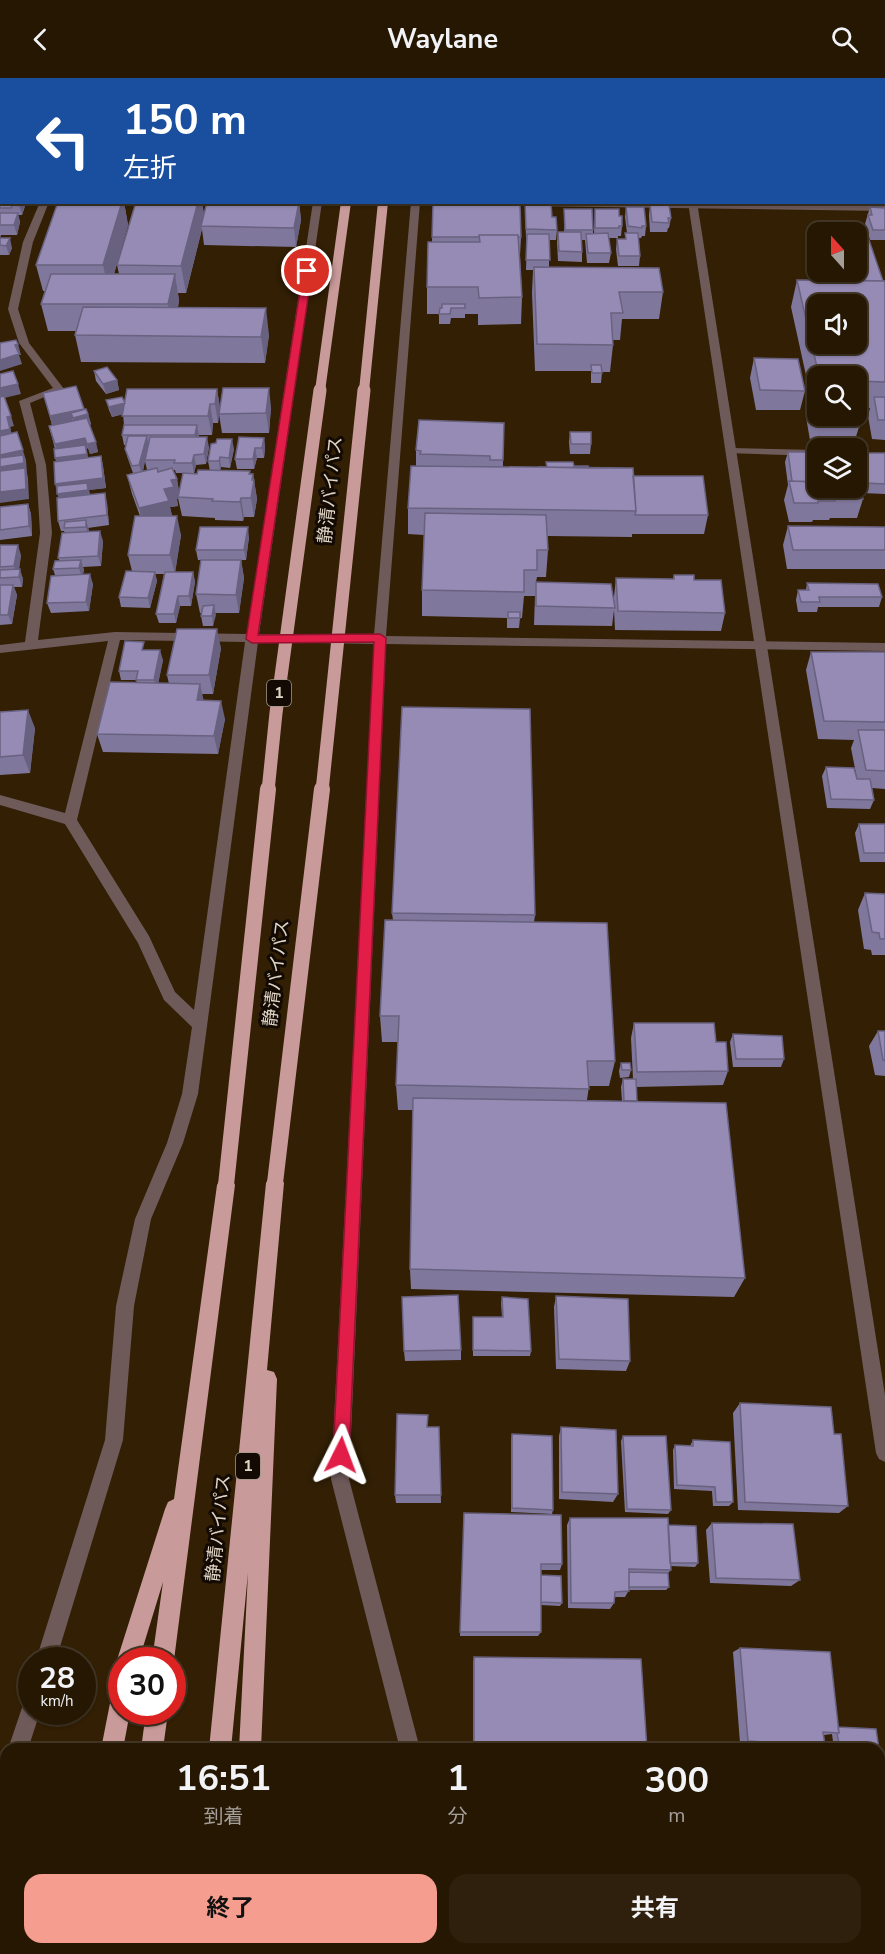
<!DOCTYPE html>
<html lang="ja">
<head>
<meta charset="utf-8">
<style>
  :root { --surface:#261703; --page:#2e200d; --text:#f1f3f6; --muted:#a49f9a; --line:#423625; --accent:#f59d8e }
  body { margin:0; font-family:"Nunito Sans","Noto Sans JP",sans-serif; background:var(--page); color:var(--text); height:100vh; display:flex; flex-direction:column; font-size:22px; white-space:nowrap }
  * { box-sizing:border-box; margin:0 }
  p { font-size:20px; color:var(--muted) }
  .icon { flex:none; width:33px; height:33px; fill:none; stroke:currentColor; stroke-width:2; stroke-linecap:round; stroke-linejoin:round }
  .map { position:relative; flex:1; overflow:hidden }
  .sheet { position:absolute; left:0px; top:1665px; width:885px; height:212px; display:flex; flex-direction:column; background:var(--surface); border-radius:18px 18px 0 0; box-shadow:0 2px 4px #0004,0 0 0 2px var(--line) }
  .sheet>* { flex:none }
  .hud { position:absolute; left:0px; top:0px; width:885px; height:126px; box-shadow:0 2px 4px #0004,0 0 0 2px var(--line); background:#1a4fa0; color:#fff; overflow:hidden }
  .needle { width:39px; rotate:339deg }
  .fabs { position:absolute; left:807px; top:144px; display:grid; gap:12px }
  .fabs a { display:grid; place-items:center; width:60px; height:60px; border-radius:12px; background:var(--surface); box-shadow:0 2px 4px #0004,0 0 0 2px var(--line); font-size:30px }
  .speed { position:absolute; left:18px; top:1569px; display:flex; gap:12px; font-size:30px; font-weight:700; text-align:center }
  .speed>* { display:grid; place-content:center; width:78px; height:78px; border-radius:50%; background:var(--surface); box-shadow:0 2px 4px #0004,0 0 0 2px var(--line); line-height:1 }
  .speed small { font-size:15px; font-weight:400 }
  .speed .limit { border:9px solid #d22; background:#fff; color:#111 }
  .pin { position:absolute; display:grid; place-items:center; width:51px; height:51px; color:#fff; margin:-26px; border:3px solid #fff; border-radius:50%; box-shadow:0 2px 6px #0007 }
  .me { position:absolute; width:66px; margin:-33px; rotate:3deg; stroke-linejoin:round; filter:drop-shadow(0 0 4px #0008) }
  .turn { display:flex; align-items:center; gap:21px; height:126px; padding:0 24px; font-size:27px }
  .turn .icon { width:78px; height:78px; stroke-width:2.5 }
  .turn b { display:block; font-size:42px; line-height:51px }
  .eta { display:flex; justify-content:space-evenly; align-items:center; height:102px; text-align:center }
  .eta b { font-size:36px; font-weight:700; line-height:42px }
  .cta { display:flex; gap:12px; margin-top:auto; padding:12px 24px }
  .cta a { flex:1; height:69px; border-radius:18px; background:var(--accent); color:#111; font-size:24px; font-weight:700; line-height:69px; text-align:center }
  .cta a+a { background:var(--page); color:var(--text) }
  header { display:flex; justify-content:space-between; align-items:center; height:78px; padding:0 24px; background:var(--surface); font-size:27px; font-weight:700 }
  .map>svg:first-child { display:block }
</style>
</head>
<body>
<header><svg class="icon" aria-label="back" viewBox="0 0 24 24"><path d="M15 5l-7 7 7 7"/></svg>Waylane<svg class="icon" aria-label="search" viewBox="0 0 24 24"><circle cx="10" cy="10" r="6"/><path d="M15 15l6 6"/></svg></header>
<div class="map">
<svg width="885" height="1876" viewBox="0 0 885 1876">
  <rect width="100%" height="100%" fill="#321f04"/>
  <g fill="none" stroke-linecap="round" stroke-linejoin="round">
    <path fill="#6f5a5a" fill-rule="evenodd" d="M20 0H29L31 2H21Z
      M336 0H344L335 2Z
      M420 0H428V2H420Z
      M40 124H49L33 164 18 231 29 265 64 311 30 325 46 387 52 455 38 562 115 554 247 556 313 124H322L259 556 374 557 411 124H420L386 558 885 565V573L386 566 349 1401 420 1671H400L331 1401 374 566 258 564 198 1016 183 1065 151 1141 134 1228 123 1362 56 1582H36L105 1362 116 1228 135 1141 167 1065 182 1016 192 949 164 922 138 865 65 746 0 727V717L65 735 108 563 0 575V567L25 564 40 455 36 387 19 323 53 310 19 265 8 231 23 164ZM120 562 245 564 194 932 175 914 149 858 77 742Z
      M440 124 885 127V133L444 127Z
      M731 370 818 372V378L727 375V371Z
      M32 1618V1634H40L28 1671H8L25 1621Z
      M6 1700V1738L0 1740V1702Z
      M451 1870H473L474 1876H452Z"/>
    <path fill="#6f5a5a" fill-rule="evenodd" d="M667 0H675V2H667Z
      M688 124H697L885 1317V1384L879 1381 876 1375Z"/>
    <path fill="#c99a9a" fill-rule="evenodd" d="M359 0H367V2H359Z
      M392 0H400V2H392Z
      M275 1097 281 1099 284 1105 267 1292 274 1294 277 1301 261 1671H239L248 1495 231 1671H209L266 1105 269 1099Z
      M226 1099 232 1101 235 1107 174 1582 172 1585V1582H152L163 1504 139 1582H122V1590L117 1582 165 1431 168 1424 174 1421 217 1107 220 1101Z
      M122 1609V1634H130L123 1671H101L111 1620 114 1612Z
      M146 1634H168L163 1671H141Z
      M65 1870H89L88 1876H64Z
      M114 1870H138L137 1876H113Z
      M189 1870H213L212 1876H188Z
      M229 1870H253V1876H229Z"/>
    <path stroke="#c99a9a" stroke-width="10" d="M320 313 346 124
      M364 313 383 124"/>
    <path stroke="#c99a9a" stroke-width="13" d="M268 713 276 635 320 312
      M322 713 364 312"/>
    <path stroke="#c99a9a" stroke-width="16" d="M275 1105 322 711
      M226 1107 268 711"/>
  </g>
  <path fill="#80789c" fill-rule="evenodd" d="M238 0H307V2H238Z
    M525 0H573V2H526Z
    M587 0H637V2H587Z
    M884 5H885V41H884Z
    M885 41V57L884 53V47Z
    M884 62H885V81L884 77Z
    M884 93H885V118H884Z
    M0 118 25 128 22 137H18L20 144 17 157H1L0 160Z
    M58 124H124L128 147 114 196H119L117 187 136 124H202L204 136 299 124 301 142 296 169 204 167 202 151 186 215H178L179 223 178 229 269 257 265 285 81 284 75 257 76 253H48L41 226 45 213H43L36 187Z
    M525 125 552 139 557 152 556 162H549V189L663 214 659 241H622L620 262H613V267L610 294H602L601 305H591V293H535L532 215 533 192H526L527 161H526Z
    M433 126 507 127 521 159 520 178 522 219 521 246 478 247V236H465V240H451L450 246H439V236H427V209L432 164Z
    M650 127 671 140 669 150H668L667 154H650L649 137Z
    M626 129 646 148 645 158H642L641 160H638L640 178 639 188H618L616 171 617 161H625V155H627L625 139Z
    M870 129 885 130V162H870L865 146Z
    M564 131 593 152V156H594L595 131 619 138 622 148 621 158H618V160H609L611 175 609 185H587L585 162H582V184L558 183 557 164 558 154H564Z
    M0 160 12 170 9 177H0Z
    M821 194H856L885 203V362L872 361 868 338 870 330H856V298H818V338L859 349 853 368H811L806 339 811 320 791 229 797 202H823Z
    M754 280 805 313 800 332H756L750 300Z
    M94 293 117 302 119 312 106 316 96 303Z
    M217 311 220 330 218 345H213L212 357H199V359L209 369 206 386 196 387 194 395 197 396 210 393 208 383 234 371 230 390 221 389 220 393 253 396 257 421 254 439H244L243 443 215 442V440L182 438 178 420 177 421 178 428 170 429 172 438 181 457 175 494H193L195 504 191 528H180L176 545H159L156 536 164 496H155L157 503 150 530 121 529 119 519 132 493 128 477 140 438 132 416 127 397 133 395 128 381 125 371 126 367H124L122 357 124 347 123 336 112 339 109 332 106 322 125 324ZM145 383 147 392H150L143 393ZM173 392H175L176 395H183L179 414 177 401Z
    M43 315 84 332 88 336 91 346 90 347 98 374 90 376 88 370 86 371 88 380 101 378 103 388 106 410 89 412 90 417 107 425 109 447 88 450 89 454 103 463 101 488 83 489 84 492 83 496 93 506 89 533 51 535 47 525 55 497 53 491 60 483 58 480 65 455 64 453H61L58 443 59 420 55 371 49 348 52 347Z
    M271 329 269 355H222L219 336Z
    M419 342 503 382V389H546V384L588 390 633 398 708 437 704 456H632V459L547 458 548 472 546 499H537L536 504 614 519 616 500 673 501 674 497 694 502 725 535 721 553 615 552 614 532 612 548 534 547 535 518H524L522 540H520L519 550H507V540L422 538V512L424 457 408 456V430L416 388V372Z
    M570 354 591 366 590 376H570L569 364Z
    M264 360 265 370 264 380H257L254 391H237L235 381Z
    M788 374 818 410 863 421 857 440H830L829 442H813L812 444H789L784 422 788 407 785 384Z
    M858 375H885V416L862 415 856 391V380Z
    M28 426 31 436 32 458 0 462V429Z
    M788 448 885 449V491H787L783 467Z
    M249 459 246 482H241L244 500 239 535H215L213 548H203L201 538 202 535H200L196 516 201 482H198L196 472Z
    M0 467 21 477 19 491 23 501 22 509H14L17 517 12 546 0 547Z
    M807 505 882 519 879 529H818L817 534H798L796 522 798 512H806Z
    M221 570 213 616H202L203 623 225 641 218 676 103 674 97 656 137 605 136 602H121L119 593 146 572 163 582 158 605 169 606 167 597Z
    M811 574H885V711L872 710 874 722 870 731 827 730 822 698 826 689 857 701 851 670 854 662 818 661 806 592Z
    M0 634 35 650 30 695 0 697Z
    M859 746H885V784H860L855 755Z
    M865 815 885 816V877H872L871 872 864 871 858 832Z
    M392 835 535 837 534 844 615 983 609 1008H589L587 1022 622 1023 621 1009 623 1001H633L631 960 634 945 716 964 728 993 723 1007 636 1009 637 1023 745 1200 734 1219 411 1211 410 1191 413 1032H398L396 1007 398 964H382L380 938 393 842Z
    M878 953H885V998L875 997 869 968Z
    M733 956 784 981 781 989H733L730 964Z
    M621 985 631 992 629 999 620 1000 619 993Z
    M556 1218 630 1283 626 1293 556 1291 554 1229Z
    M502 1219 531 1273 530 1278H473V1245L502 1239 501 1225Z
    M461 1272V1282L405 1283 404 1273Z
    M740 1325 834 1356 848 1428 839 1435 738 1432 733 1335Z
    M428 1349H439L441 1425H396L395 1417Z
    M561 1349 618 1416 613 1424 559 1421V1358Z
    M512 1356 553 1432 552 1436 511 1434V1361Z
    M623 1358 671 1432 668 1436 625 1434 621 1363Z
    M693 1362 733 1424 729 1428H713L712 1413 674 1411 673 1372 675 1367 690 1368Z
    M464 1435 562 1486 560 1492H541V1497L562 1525 560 1528 541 1527V1554L538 1558H460Z
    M570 1440 668 1447 698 1485 695 1489 670 1488 671 1492 668 1495 669 1509 666 1512H629L625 1519H615L614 1525 610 1531 568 1530 567 1447Z
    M712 1445 800 1502 791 1508 710 1505 706 1452Z
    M740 1570 838 1649 879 1671H834L832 1656 824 1657 825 1668 815 1670 740 1665 733 1574Z
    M474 1579 647 1671H473V1584Z
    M542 1870H681V1876H542Z
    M695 1870H763V1876H695Z
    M769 1870 885 1871V1876H770Z"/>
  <path fill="#68617f" d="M0 9H2V19L0 20Z
    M20 124H24L25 128 22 137 19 127Z
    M122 124H124L128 147 109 214 103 187Z
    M198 124H202L204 140 201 148 202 151 186 215 181 188Z
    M299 124 301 142 296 169 294 150Z
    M18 135 20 144 17 157 14 147Z
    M10 160 12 170 9 177 6 168Z
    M175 196 179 223 173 253 168 226Z
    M266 230 269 257 265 285 261 259Z
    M18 266 21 277H19L22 286 0 293V282L15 267Z
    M117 302 119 312 106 316 103 306Z
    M18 306 21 316 0 321V310Z
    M269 310 271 329 269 355 266 335Z
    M217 311 220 330 218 345 215 326Z
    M125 325 128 335 112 339 109 329Z
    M210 326 213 345 212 357 208 338Z
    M84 331 85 337 88 336 91 346 76 350 71 335 73 344 52 348 50 338Z
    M11 338 14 348 10 349 13 361 0 363V353L7 339Z
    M197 347 199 357 197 367 195 357Z
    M17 354 26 382 27 395 28 400 29 421 0 425V377Z
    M147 358 149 368 145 382V383L142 397 139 387Z
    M207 359 209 369 206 386 204 376Z
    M85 360 88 370 86 371 89 386 58 390 55 380 57 376 55 366Z
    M264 360 265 370 264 380 262 370Z
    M232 361 234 371 230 390 229 380Z
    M96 364 98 374 90 376 87 366Z
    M255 370 257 380 254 391 253 381Z
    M194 377 196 387 194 395 192 385Z
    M101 378 103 388 106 410 89 412 91 422 60 426 55 406Z
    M220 379 221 389 220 393 219 383Z
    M250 393 252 412V402L253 396 257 421 254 439 251 420Z
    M177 401 180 419H178V420L177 421 178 428 170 429 173 442 143 449 139 430 164 411 171 402Z
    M105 415 107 425 109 447 107 437Z
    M241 420 244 439 243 443 240 424Z
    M28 426 31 436 32 458 29 448Z
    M177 438 181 457 175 496 170 477Z
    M86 442 89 452 88 459 86 449Z
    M248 449 249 459 246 482 244 472Z
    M100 453 103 463 101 488 98 478Z
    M18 467 21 477 18 498 14 488Z
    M81 482 84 492 82 500 79 490Z
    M241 482 244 500 239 535 236 517Z
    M20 491 23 501 22 509 19 499Z
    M155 494 157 503 150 530 148 520Z
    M193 494 195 504 191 528 189 518Z
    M90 496 93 506 89 533 86 524Z
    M13 507 17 517 12 546 8 537Z
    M178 518 180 528 176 545 174 536Z
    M214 527 216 537 213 548 212 538Z
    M217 551 221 570 213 616 209 597Z
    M160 572 163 582 157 612 154 602Z
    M200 606 204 624 197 622Z
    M221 623 225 641 218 676 214 658Z
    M28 632 35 650 30 695 23 677Z"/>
  <path fill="#958bb5" stroke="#68617f" stroke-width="1.5" fill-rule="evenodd" d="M5 0 7 2H2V9H0V1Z
    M503 0H515V2H503Z
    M528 0H573V1H528Z
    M588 0H607V2L588 1Z
    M828 0H868V2H828Z
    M884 5H885V22H884Z
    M884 93H885V108H884Z
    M0 118H2V124H20L19 127H12L11 130H0Z
    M58 124H122L103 187H36Z
    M136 124H198L181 188 117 187Z
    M207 124H299L294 150 201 148Z
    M451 124H506L507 127H520L521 159H518V157H479V159H432L433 126H451Z
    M525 125 551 126 552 139H556L557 152 526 151Z
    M650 127H669L671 140H668L669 145 652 144Z
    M626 129H644L646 148H642V150L628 148Z
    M870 129 885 130V152H873L868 137H872Z
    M564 131H592L593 152H565Z
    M595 131H619V138H622V148H619V150H595Z
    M0 135H18L14 147H0Z
    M558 154H581L582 174 559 173Z
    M608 155 611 175H588L586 156Z
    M625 155H638L640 178H619L617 161H626Z
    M527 156H549L550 182H526Z
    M479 157H518L522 219 479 220 478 209H427L428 164H480Z
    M0 160H10L6 168 0 167Z
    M856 162H869L883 203 837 202 834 194 831 195V194H856Z
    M534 189 659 190 663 214H619L623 235H611L613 267 537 266Z
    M51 196H175L168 226H41Z
    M797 202 885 203V304L856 303V298H819ZM818 226H856V266H818Z
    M442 226H465V230H451L450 236H439L440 230H442Z
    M83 229 266 230 261 259 75 257Z
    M16 262 18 266 15 267 19 276 0 282V265Z
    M754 280 798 281 805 313 760 312Z
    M591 287H601L602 295H592Z
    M107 289 117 302 103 306 94 293Z
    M13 293 18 306 0 310V296Z
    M76 308 84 331 50 338 43 315Z
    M223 310H269L266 335 219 336Z
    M127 311H217L215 326H210L208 338H122Z
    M4 318 11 338 7 339 10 351 0 353V319Z
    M122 319 125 325 109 329 106 322Z
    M874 319H885V342H878Z
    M811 320H818V338H856L859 349H816Z
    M86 331 88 336 73 340 71 335Z
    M87 340 96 364 87 366 85 360 55 366 49 348Z
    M419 342 504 345 503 382H490V378L420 376 421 373 416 372Z
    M124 347H197L195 357H122Z
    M17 354 23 372 0 377V358Z
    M570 354H591V366H571Z
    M128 358H147L139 387 132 388 125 371Z
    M150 359H207L204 376 194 377 192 385H174L175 382H145Z
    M239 359 264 360 262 370H255L253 381H235Z
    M217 361H232L229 380 220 379 219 383H208L211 366 216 365Z
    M85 367 87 376 55 380 54 371Z
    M788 374H816L818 382V404L792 403Z
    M858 375H885V406L865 405Z
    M23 377 24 385 0 389V380Z
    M101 378 103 400 55 406 54 384Z
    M546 384H573L574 388H588V390L538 389H547Z
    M411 388 633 390 636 433 408 430Z
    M25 390 26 411 0 414V393Z
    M157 390 158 394 172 390 177 401 171 402 174 409 164 411 169 423 139 430 127 397Z
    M198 392 250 393 249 396H253L252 402H254L251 420H241L240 424 212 423 213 421 178 419 183 395 197 396Z
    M856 394 859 404H856Z
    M633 398H703L708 437H635L636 433Z
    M789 403 818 404V410H856V404H859L863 421 835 420V423H818V425H794Z
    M87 405 88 412 57 416V408Z
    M105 415 107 437 58 443 57 420Z
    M28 426 29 448 0 452V429Z
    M425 435 546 437 548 472H537V492H524V514L422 512Z
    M135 438H177L170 477H128Z
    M86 442V449L64 450 65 444Z
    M788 448 885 449V472H793Z
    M200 449H248L244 472H196Z
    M100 453 98 478 58 480 62 455Z
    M0 467H18L14 488 0 489Z
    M81 482 79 490 53 491 55 483Z
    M201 482H241L236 517 196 516Z
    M20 491 19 499 0 500V492Z
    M126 493 155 494 148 520 119 519Z
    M165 494H193L189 518H178L174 536H156Z
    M90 496 86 524 47 525 51 498Z
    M674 497H694V502H721L725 535 618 533 616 500 674 501Z
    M536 504 611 506 615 530 536 528Z
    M807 505 878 506 882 519H819L820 524H801L798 512H809Z
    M0 507H13L8 537H0Z
    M214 527 212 538H201L203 528Z
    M508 534H520V540H508Z
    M177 551H217L209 597H167Z
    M125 563 144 564 142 572H160L154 602H136L138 593H119Z
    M811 574H885V644L824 643Z
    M110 604 200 606 197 622 221 623 214 658 97 656Z
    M402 629 530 631 535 837 392 835Z
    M28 632 23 677 0 679V634Z
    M858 652H885V693L866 692Z
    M826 689 854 690 857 701H870L874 722 831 721Z
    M859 746H885V775H864Z
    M865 815 885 816V861H880L879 855 872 854Z
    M385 842 607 845 615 983H587L589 1011 396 1007 399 938H380Z
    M634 945H714L716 964H726L728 993 637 994Z
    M878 953H885V983L883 982Z
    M733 956 782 958 784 981H736Z
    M621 985H630L631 992H622Z
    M623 1001H636L637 1023H624Z
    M413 1020 726 1025 745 1200 410 1191Z
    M458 1217 461 1272 404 1273 402 1219Z
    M556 1218 628 1221 630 1283 559 1281Z
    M502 1219 528 1221 531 1273 473 1272V1239H503Z
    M740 1325 831 1329 834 1356H841L848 1428 745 1424Z
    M397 1336 428 1337 427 1349H439L441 1417H395Z
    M561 1349 616 1352 618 1416 562 1414Z
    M512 1356 552 1358 553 1432 512 1430Z
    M623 1358H666L671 1432 627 1431Z
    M693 1362 730 1364 733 1424H716L715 1409 677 1407 675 1367 693 1368Z
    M464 1435 561 1437 562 1486H541V1554H460Z
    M570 1440H668L671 1492 629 1491V1513L615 1514 614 1525H571Z
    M712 1445 793 1446 800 1502 716 1500Z
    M668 1447 696 1448 698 1485H670Z
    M629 1494 668 1495 669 1509H629Z
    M541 1497 561 1498 562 1525 541 1524Z
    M740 1570 830 1574 839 1655 823 1654 825 1668 748 1663Z
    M474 1579 641 1581 647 1671H474Z
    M838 1649 876 1651 881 1684H879V1671H840L837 1655H839Z
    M544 1870H681V1876H545Z
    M702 1870H763V1876H702Z
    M778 1871 885 1875V1876H779Z"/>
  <path fill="#e11d48" stroke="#92132f" stroke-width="1.5" d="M307 191 312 193 258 557 380 556 386 560 349 1377 347 1383 341 1386 335 1383 333 1377 374 564 252 565 246 561 303 193Z"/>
  <g text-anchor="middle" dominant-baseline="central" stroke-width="6" stroke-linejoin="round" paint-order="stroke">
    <g fill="#130b03" stroke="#a3988c" stroke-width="1.5">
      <rect x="267" y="602" width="24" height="26" rx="4.5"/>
      <rect x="236" y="1375" width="24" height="26" rx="4.5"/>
    </g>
    <g font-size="16" font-weight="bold" fill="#e1d5c6">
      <text x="279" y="615">1</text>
      <text x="248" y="1388">1</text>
    </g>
    <g font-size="18" fill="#e1d5c6" stroke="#130b03">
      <text transform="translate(330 412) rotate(-84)">静清バイパス</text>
      <text transform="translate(276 895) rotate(-83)">静清バイパス</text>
      <text transform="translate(218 1450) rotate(-84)">静清バイパス</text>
    </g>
  </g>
</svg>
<div class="fabs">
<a><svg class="needle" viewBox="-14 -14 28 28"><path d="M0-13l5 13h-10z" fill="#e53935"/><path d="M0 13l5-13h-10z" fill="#a49f9a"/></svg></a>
<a><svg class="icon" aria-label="sound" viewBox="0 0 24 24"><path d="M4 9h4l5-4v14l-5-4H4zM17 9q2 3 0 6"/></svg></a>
<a><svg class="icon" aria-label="search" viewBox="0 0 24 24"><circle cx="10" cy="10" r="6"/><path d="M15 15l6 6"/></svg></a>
<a><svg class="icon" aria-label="layers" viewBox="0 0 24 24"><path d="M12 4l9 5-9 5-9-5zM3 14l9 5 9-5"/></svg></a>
</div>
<div class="speed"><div>28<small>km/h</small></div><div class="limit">30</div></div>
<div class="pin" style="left:307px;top:193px;background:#d93025"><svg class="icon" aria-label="arrive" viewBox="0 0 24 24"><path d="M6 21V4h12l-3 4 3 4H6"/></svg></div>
<svg class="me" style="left:341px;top:1377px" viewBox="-20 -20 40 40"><path d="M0-17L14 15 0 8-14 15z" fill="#e11d48" stroke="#fff" stroke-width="4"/></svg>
<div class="hud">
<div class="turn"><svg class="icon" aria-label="left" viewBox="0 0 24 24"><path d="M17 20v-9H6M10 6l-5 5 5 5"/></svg><div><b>150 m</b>左折</div></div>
</div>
<section class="sheet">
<div class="eta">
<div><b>16:51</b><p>到着</p></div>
<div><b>1</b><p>分</p></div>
<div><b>300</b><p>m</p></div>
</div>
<div class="cta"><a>終了</a><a>共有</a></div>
</section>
</div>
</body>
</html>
